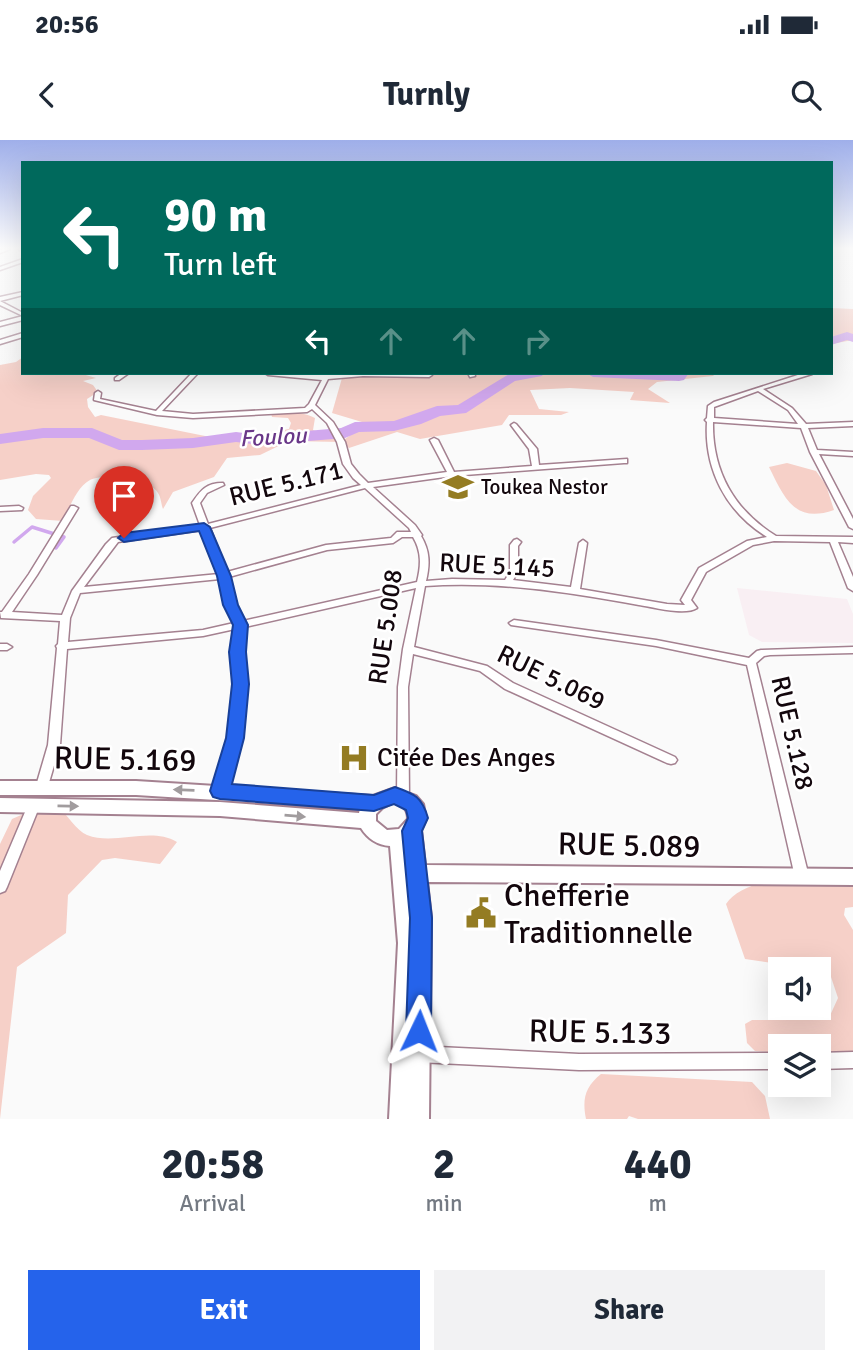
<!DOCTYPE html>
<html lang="en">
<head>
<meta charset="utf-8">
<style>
  :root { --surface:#fff; --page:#f2f2f3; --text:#1f2937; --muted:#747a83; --accent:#2563eb }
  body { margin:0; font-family:Signika,sans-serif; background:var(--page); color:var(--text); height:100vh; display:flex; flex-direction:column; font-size:26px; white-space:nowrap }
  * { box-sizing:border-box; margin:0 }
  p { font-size:23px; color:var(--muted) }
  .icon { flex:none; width:38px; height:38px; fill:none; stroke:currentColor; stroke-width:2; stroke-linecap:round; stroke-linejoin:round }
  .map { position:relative; height:979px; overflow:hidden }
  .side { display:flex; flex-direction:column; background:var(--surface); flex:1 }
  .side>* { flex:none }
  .guide { position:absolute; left:21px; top:21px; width:812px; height:214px; border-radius:0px; box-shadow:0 7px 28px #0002; background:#00695c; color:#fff; overflow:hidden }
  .fabs { position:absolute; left:768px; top:817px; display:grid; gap:14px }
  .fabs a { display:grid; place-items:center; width:63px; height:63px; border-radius:0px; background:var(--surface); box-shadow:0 7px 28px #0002; font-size:35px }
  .pin { position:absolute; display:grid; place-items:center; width:60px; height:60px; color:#fff; margin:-72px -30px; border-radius:50% 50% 50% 0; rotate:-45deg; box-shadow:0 0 7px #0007 }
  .pin .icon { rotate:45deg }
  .me { position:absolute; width:77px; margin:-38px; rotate:2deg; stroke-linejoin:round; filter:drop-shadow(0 0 5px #0008) }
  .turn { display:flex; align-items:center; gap:24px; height:147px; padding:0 28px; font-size:32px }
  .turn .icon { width:91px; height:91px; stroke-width:2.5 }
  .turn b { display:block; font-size:49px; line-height:60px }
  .lanes { display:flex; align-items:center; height:66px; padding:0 28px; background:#0003; justify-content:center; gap:35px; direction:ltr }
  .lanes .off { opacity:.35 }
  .eta { display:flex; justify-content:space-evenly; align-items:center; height:119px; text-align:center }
  .eta b { font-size:42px; font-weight:800; line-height:49px }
  .action { display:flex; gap:14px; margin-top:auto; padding:14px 28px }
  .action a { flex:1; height:80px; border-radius:0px; background:var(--accent); color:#fff; font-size:28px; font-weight:800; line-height:80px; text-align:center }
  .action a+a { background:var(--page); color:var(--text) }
  .status { display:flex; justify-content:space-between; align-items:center; height:49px; padding:0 35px; background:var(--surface); direction:ltr }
  .status svg { height:19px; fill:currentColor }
  header { display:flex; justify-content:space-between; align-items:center; height:91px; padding:0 28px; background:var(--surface); font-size:32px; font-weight:800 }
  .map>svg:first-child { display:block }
</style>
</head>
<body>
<div class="status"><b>20:56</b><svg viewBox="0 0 49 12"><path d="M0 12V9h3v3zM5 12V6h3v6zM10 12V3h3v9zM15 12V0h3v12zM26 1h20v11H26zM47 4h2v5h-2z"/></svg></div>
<header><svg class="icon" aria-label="back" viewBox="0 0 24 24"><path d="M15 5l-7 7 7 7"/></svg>Turnly<svg class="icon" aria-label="search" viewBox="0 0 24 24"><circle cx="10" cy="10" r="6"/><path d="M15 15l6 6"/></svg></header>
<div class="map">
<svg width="853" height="979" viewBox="0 0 853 979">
  <rect width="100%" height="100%" fill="#fafafa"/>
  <path fill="#f9eff3" d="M737 448 847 459 853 474V503L762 502 749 495Z"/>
  <path fill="#f6d0c8" d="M831 168 853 169V200L831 204Z
    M23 217V233H79L96 238 83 241 93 245 98 252 87 259 88 267 95 277 101 275 215 298H239L289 289 291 283 288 278 272 277 271 273C285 272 302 271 315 278L313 290 341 302 364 285 362 282 332 273 342 238 427 233H716L713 236 657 242 648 249 670 263 630 260 634 252 570 248 530 250 539 269 569 272 561 275H509L502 285 420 299 397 292 349 308 341 302 289 301 260 315 227 318 214 337 173 352 163 369C161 364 161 357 158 353 150 339 103 333 90 340 76 348 70 367 63 381L36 379 28 370 33 356 51 338 49 335 36 334 0 340V225L16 222Z
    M787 323 816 331 826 345 834 370C794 384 784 357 769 327Z
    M59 667C67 675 77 691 87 695 115 706 150 686 177 702L160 724 115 718 102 720 68 755 66 793 17 827 0 979V704L12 679 28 672Z
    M853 736V767L845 768 844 775 853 790V918L819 916V906H780V913L755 911 747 903 745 884 752 880H828L838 858 831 837 819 830 745 819 726 764C747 733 819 737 853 736Z
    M601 934 752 942 765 956 770 979H638L629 976 627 979H586C582 959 585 947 601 934Z"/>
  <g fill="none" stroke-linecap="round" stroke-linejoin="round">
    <path stroke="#d1a8ee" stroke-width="3.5" d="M14 402 32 387 64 397 56 408"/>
    <path fill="#d1a8ee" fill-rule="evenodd" d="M847 192 853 194V202L847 200 831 205V197Z
      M511 233H544L542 236 515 241 466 273 440 276 421 284 394 291 359 292 345 298 260 305 236 302 193 308 142 310H119L89 298H43L0 304V294L43 288H92L122 300H142L193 298 236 292 260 295 341 288 355 282 394 281 437 266 458 265Z
      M586 233H689L684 240 679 241 593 237Z"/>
    <g stroke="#a48190" stroke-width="3">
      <path id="street" d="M5 109H10L0 113V110Z
        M19 109H23V110H19Z
        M23 119V122L0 130V127Z
        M23 152V155L0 161V157Z
        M0 161 23 173V180L0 186V182L23 176 0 165Z
        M23 193V197L0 204V200Z
        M122 233H129L119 240H115V238Z
        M192 233H198L162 271 193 274 305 268 309 264 322 240 268 235 265 233 324 235 325 233H331L330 235 357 233 431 234 432 235 429 237 363 236 328 239 315 265 333 282 345 302 351 324 359 334 368 343 447 332 430 300 434 298 438 300 454 332 532 326 529 309 511 285 514 283 516 284 537 309 539 325 627 319V323H624L452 336 373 347 415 385 422 395 421 396C430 411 430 424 426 441L452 439 505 440 510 432V405L514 400 517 399 521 402 518 406V432L513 440 571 447 579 403 583 400 587 403 580 449 667 464 685 465 681 460 699 428 747 401 767 397C726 372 704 329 707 282L705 280 707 278 708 266 714 262 804 233H813L812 234 763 249 792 268 806 284 853 282V286L808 288 817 310 853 312V316L819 314 853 379V389L849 387 810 312 801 288 713 282C712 331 734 370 776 396L853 397V403L838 402 853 437V451L848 448 830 402 774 401 753 405 706 432 691 460 697 468C685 476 653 467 639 465 568 452 498 441 425 446L414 507 487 526 513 543 675 617 677 620 675 623 671 624 667 623 505 549 480 531 413 514 408 547 409 657 407 660 403 662 399 660 397 657 398 547 403 509 416 448 245 487 243 512 245 569 241 598 226 651 224 654 220 656 216 654 214 651 229 598 235 569 233 512 235 489 203 496 67 509 60 605 48 646 46 649 42 651 38 649 36 646 48 605 57 508 56 506 58 504 60 481 1 478 0 472H2L29 434 71 366H74L78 368 37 435 12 472 62 475 72 451 106 404 112 398 200 385 192 363C201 350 206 343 223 343L224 345 207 353 200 363 208 384 361 345 353 338 343 324 337 302 327 283 312 269 307 272 193 278 157 275 94 260 95 253 98 251 101 253 100 259 156 271ZM758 251 788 270 798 284 714 278V267ZM365 348 409 388 411 392H397L391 398 326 405 227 432 210 388ZM202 390 219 434 84 447 118 402ZM402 397H413C422 412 421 426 417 442L243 481 235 465 229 437 327 410 393 403ZM220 439 225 465 234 483 203 490 68 502 70 478 80 453Z
        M468 233H474L475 236 470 237Z
        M19 366 23 368 22 370 0 371V367Z
        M514 480 656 500 749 518 757 511 761 510 853 507V513L770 515 764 516 756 523 809 737 807 741 802 743 797 741 795 737 747 525 656 506 511 485 509 483Z
        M0 504H7L12 507 7 510H0Z
        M34 660 38 662 40 665 7 747 5 751 0 753V731L28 665 30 662Z
        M418 906 579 914 780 913V929L579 930 418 922 413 919 410 914 413 909Z
        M853 912V928L819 929V913Z"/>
    </g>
    <g stroke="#a48190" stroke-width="4">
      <path id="secondary" d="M0 641H136L373 656 395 648 416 656 423 664 426 679 421 690 425 725 853 729V745L427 742 431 777 429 979H389L398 803 390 706C377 705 368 699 361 688L220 676 0 672V658L220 662 359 673 360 669 136 655H0ZM394 662C403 666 408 668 408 679L399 689 387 690 376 681V674L382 668Z"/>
    </g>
    <use href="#street" fill="#fff" fill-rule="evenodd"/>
    <use href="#secondary" fill="#fff" fill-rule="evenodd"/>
  </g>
  <defs><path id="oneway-solid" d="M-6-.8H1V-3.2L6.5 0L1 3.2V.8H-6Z" transform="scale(1.75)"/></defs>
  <g fill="#a19c9e">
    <use href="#oneway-solid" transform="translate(184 650) rotate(-178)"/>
    <use href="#oneway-solid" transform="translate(68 666) rotate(1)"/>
    <use href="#oneway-solid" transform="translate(295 676) rotate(5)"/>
  </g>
  <linearGradient id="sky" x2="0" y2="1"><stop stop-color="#9fafea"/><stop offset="0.44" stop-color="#fdfdfd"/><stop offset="1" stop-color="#fdfdfd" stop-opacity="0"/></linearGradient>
  <rect width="853" height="246" fill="url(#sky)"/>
  <path fill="#2563eb" stroke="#184099" stroke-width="2" d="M204 383 210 387 231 436 238 465 248 485 246 512 249 544 244 598 232 644 374 655 395 647C415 654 422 657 428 678L422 691 432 778 431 891 428 900 419 903 410 900 406 891 410 778 402 691 408 678 406 670 394 664 374 671 220 659 213 657 210 651 226 598 232 544 229 512 233 485 223 465 217 436 199 391 124 402 118 398 124 393Z"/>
  <defs>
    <g id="school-bare" transform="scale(2.415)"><path d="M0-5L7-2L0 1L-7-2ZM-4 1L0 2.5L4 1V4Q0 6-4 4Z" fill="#947c23" stroke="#fff" stroke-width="2.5" paint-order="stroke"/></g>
    <g id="hospital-bare" transform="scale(2.415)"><path d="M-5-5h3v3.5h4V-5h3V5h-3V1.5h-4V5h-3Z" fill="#947c23" stroke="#fff" stroke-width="2.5" paint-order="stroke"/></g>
    <g id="civic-bare" transform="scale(2.415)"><path d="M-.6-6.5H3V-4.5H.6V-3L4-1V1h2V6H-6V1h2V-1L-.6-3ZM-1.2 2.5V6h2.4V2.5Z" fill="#947c23" stroke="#fff" stroke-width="2.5" paint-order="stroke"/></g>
  </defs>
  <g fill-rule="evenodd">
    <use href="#school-bare" x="458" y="347"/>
    <use href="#hospital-bare" x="354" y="618"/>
    <use href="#civic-bare" x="481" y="773"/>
  </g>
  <g text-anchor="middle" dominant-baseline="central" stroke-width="5" stroke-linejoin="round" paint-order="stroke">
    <g font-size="21" fill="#13070d" stroke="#fff" text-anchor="start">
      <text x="481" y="347">Toukea Nestor</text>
    </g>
    <g font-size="23" font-style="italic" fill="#693788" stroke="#fff">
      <text transform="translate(273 297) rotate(-3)">Foulou</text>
    </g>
    <g font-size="26" fill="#13070d" stroke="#fff">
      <text transform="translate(286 344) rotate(-14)">RUE 5.171</text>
      <text transform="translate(497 426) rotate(3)">RUE 5.145</text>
      <text transform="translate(386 487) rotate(-82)">RUE 5.008</text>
      <text transform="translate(551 538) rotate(26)">RUE 5.069</text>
      <text transform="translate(792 593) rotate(77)">RUE 5.128</text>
    </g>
    <g font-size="26" fill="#13070d" stroke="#fff" text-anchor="start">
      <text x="377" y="618">Citée Des Anges</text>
    </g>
    <g font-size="32" fill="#13070d" stroke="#fff">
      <text transform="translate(125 619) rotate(1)">RUE 5.169</text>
      <text transform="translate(629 705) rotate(1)">RUE 5.089</text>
      <text transform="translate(600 892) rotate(1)">RUE 5.133</text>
    </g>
    <g font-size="32" fill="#13070d" stroke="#fff" text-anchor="start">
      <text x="504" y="755">Chefferie<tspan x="504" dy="37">Traditionnelle</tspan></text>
    </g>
  </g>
</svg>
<div class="fabs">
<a><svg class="icon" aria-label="sound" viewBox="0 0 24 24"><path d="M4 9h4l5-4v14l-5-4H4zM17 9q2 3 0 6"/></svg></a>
<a><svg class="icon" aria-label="layers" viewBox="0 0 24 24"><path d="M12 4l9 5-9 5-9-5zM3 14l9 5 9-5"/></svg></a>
</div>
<div class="pin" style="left:124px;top:398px;background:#d93025"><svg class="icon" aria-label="arrive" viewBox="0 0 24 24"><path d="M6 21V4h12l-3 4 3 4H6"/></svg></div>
<svg class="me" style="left:419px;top:891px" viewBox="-20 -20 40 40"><path d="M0-17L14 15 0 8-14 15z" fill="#2563eb" stroke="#fff" stroke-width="4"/></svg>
<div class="guide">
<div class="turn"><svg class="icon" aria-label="left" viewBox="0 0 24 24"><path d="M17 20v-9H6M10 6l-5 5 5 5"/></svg><div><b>90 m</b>Turn left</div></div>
<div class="lanes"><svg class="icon" aria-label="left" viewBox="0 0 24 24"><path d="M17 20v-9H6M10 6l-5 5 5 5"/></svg><svg class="icon off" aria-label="ahead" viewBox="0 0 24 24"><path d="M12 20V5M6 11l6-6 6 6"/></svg><svg class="icon off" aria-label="ahead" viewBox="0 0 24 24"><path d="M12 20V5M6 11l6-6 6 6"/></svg><svg class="icon off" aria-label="right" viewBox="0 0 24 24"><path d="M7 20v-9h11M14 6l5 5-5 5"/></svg></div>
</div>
</div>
<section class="side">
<div class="eta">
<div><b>20:58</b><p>Arrival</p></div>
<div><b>2</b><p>min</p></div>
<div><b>440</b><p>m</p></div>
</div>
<div class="action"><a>Exit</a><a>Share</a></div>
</section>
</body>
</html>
